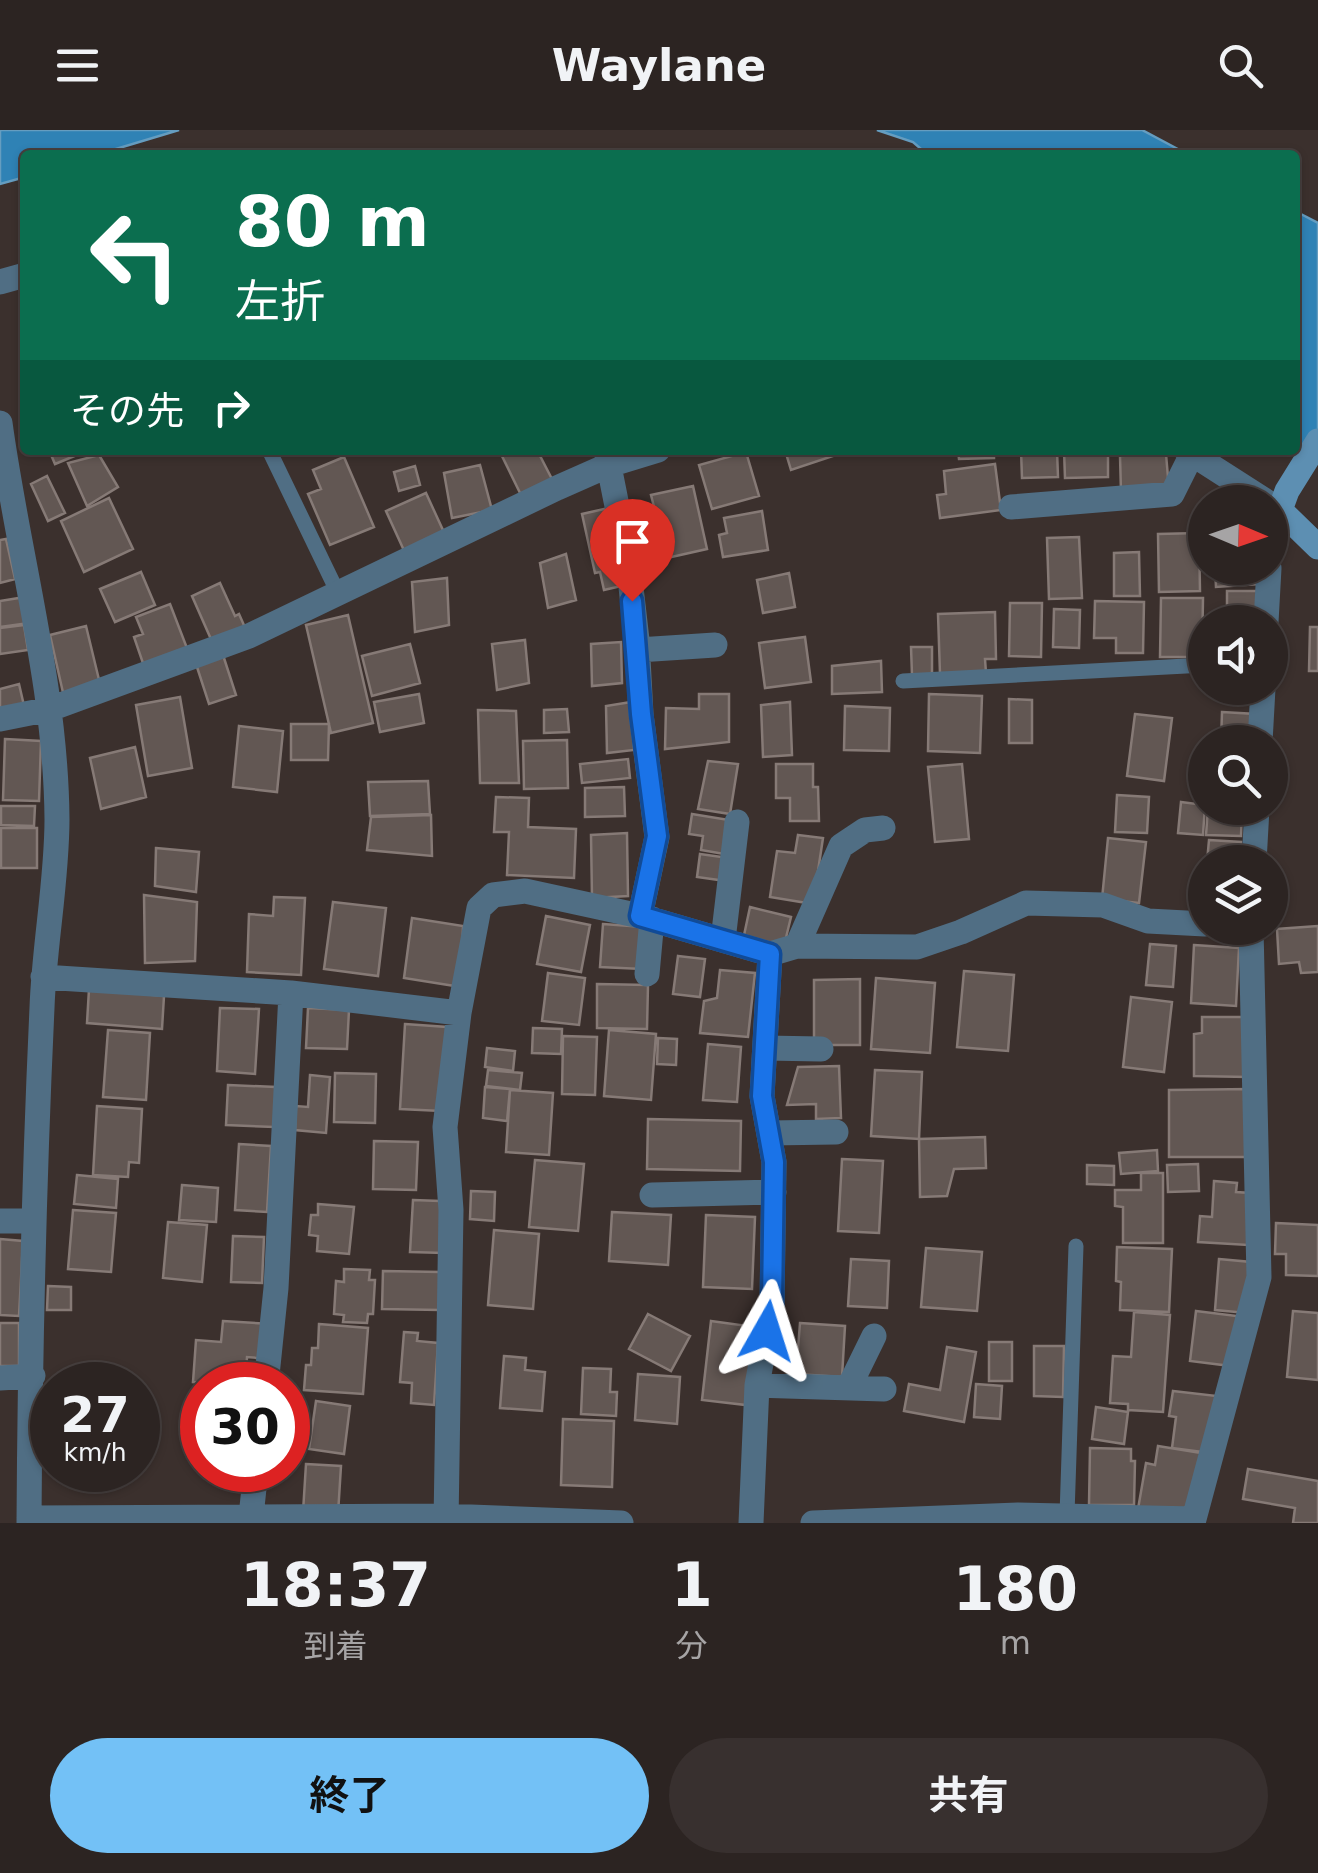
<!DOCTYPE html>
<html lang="ja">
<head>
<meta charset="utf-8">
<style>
  :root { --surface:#2c2422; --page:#38302f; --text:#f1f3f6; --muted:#a6a4a5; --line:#484140; --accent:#73c1f6 }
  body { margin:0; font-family:"DejaVu Sans","Noto Sans JP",sans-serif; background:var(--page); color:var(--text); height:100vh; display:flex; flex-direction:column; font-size:38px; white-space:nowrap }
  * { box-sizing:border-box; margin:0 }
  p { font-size:32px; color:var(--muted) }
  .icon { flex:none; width:55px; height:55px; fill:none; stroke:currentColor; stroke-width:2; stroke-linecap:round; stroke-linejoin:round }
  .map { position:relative; height:1393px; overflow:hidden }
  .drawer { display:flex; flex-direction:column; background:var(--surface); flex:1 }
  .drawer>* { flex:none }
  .hud { position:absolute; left:20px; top:20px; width:1280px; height:305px; border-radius:10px; box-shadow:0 2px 8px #0004,0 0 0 2px var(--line); background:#0b6e4f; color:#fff; overflow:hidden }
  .needle { width:65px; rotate:92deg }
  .buttons { position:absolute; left:1188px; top:355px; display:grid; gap:20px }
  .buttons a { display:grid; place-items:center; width:100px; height:100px; border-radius:50%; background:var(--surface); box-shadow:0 2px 8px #0004,0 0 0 2px var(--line); font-size:50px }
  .speed { position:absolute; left:30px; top:1232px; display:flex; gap:20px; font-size:50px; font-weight:700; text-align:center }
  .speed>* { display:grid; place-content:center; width:130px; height:130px; border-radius:50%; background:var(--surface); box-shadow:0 2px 8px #0004,0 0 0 2px var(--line); line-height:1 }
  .speed small { font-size:25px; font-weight:400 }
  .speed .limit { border:15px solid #d22; background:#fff; color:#111 }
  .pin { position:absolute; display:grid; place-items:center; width:85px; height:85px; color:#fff; margin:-102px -42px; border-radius:50% 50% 50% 0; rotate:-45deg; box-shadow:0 0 10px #0007 }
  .pin .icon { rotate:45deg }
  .me { position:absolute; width:110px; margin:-55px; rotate:6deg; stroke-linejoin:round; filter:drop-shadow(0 0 8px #0008) }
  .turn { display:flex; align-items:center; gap:35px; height:210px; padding:0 50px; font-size:45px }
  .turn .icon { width:130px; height:130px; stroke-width:2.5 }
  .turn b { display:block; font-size:70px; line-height:85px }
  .then { display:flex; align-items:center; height:95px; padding:0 50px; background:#0003; gap:20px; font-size:38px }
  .eta { display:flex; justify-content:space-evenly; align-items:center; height:170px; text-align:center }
  .eta b { font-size:60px; font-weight:700; line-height:70px }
  .action { display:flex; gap:20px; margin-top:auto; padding:20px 50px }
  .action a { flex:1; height:115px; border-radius:60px; background:var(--accent); color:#111; font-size:40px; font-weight:700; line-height:115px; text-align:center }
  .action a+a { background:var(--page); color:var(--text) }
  header { display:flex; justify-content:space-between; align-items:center; height:130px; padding:0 50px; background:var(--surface); font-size:45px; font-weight:700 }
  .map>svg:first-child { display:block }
</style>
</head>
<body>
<header><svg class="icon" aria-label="menu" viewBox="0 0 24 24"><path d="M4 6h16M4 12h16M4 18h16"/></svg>Waylane<svg class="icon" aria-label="search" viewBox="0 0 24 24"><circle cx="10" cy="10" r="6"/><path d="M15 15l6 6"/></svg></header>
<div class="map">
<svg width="1318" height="1393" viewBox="0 0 1318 1393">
  <rect width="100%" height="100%" fill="#3b302d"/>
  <path fill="#2f82b5" stroke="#659dc0" stroke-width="2.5" d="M0 0H179L96 25H25V47L0 54Z
    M877 0H1142L1189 25H928L913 12Z
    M1295 81 1318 93V329L1295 311Z"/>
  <path fill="#625753" stroke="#867a76" stroke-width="2.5" d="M49 320H89L55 334Z
    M499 320H537L554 353 523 369Z
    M785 320H831L833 326 791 340Z
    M958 320H994V328L959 329Z
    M1021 320H1057L1058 347 1022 348Z
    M1064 320H1108V347L1065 348Z
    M746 322 759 366 712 379 699 335Z
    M1166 324 1169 359 1121 362 1120 326Z
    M99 325 118 357 87 376 68 333Z
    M344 327 374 397 330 415 308 364 321 359 313 340Z
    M995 334 1001 380 940 388 937 365 946 364 944 341Z
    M480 335 492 380 452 388 444 343Z
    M415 336 420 355 399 361 394 342Z
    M47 346 65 383 48 391 31 354Z
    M693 356 707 419 667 428 651 365Z
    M426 363 447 409 407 427 386 381Z
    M109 368 133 419 84 442 61 391Z
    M613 377 630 454 604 460 600 442 595 443 582 384Z
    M762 381 768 420 723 427 719 405 727 403 724 388Z
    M1199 403 1200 461 1159 462 1158 404Z
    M1079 407 1082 468 1049 469 1047 408Z
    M6 409 15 449 0 453V410Z
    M1139 422 1140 466H1114V423Z
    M566 424 576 470 548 478 540 433Z
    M1215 438H1257L1259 454 1216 457Z
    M141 442 155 475 115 492 100 459Z
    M789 443 795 477 763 483 757 450Z
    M447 448 449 495 415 502 412 452Z
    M220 453 235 486 239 484 247 502 214 516 192 466Z
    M1227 461H1261V492H1227Z
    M25 467 29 493 0 497V471Z
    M1161 468H1203L1202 527H1160Z
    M1095 471 1144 472 1143 523H1116V508H1094Z
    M1010 473H1042L1041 527 1009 526Z
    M170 474 190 526 146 542 134 507 143 504 136 487Z
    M1054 479 1080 480 1079 518 1053 517Z
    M995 482 996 529H985L986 543 940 544 938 484Z
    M348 485 373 593 331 603 306 495Z
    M24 495 28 520 0 524V498Z
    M86 496 101 558 64 567 50 505Z
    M1310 497H1318V541H1309Z
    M805 507 811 552 765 558 759 513Z
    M525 510 529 553 497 560 492 514Z
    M621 512 622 553 592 556 591 514Z
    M410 514 420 553 372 566 362 526Z
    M911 517H932V544L912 545Z
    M223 525 236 565 209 574 196 534Z
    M881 531 882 562 832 564V536Z
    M19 554 25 580 0 586V559Z
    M419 564 424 593 380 602 374 572Z
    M699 564H729V612L665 619 666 578 699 579Z
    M929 564 982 566 980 623 928 621Z
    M180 567 192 638 148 646 136 575Z
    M1009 569 1032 570V613H1009Z
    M631 572 634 620 607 623 606 576Z
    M790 572 792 625 763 627 761 575Z
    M845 576 890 578 889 621 844 620Z
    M567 579 569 602 544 603V580Z
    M478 580 516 581 519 653H480Z
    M1222 582 1256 584 1255 612H1221Z
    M1135 584 1172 588 1164 651 1127 646Z
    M291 594H329L328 630H291Z
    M239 596 283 601 277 662 233 657Z
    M5 609 41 611 39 671 3 670Z
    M567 610 568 658 524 659 523 611Z
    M135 617 146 667 101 679 90 628Z
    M628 629 630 648 582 653 580 634Z
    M708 631 738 634 730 684 698 679Z
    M776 634H813V657H818L819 691H790V668H776Z
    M962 634 969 709 935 712 928 637Z
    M428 651 430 684 370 686 368 652Z
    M624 657 625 686 585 687V658Z
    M1117 665 1149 667 1147 703 1115 702Z
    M496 667 529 668 528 697 576 699 574 748 507 745 509 702H494Z
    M1181 672 1205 675 1203 705 1178 703Z
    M1 676H35L34 696 1 695Z
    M1208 678H1242L1241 706 1206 705Z
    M692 684 735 691 730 725 701 720 703 706 689 704Z
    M431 685 432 726 367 720 371 687Z
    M1 698H37V738H1Z
    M627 703 628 766 592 768 591 705Z
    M798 705 823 708 813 774 770 767 777 721 795 723Z
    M1108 708 1146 712 1139 773 1102 769Z
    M1209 710 1241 712 1240 732H1207Z
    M156 718 199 722 196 762 155 756Z
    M700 724 729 728 726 751 697 747Z
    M144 765 197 772 195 831 145 833Z
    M274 767 305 768 301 845 247 842 249 784 273 786Z
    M333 772 386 778 378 846 324 839Z
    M750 777 791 787 783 820 743 810Z
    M546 786 590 795 581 842 537 834Z
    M412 788 463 796 461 857 404 848Z
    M603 794 644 797 642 839 600 837Z
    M1318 796V842L1301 843 1299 832 1279 834 1277 799Z
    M1150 814 1176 816 1173 857 1146 855Z
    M1194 815 1239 818 1236 876 1191 873Z
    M678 826 705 829 700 867 673 864Z
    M720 840 755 843 748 907 700 903 704 871 717 868Z
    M964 841 1014 845 1008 921 957 917Z
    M548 843 585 848 579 895 542 891Z
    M876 848 935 853 930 923 871 919Z
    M860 849V915H814V850Z
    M597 854 648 855 647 899 597 898Z
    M89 859 164 866 162 899 87 893Z
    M1131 867 1172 872 1164 942 1123 937Z
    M220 878 259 879 255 944 217 941Z
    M308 878 349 880 347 919 306 918Z
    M1202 887H1248V947L1194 946V904L1202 903Z
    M405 894 447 897 441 981 400 979Z
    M533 898 562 899 561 924 532 923Z
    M108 900 150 903 146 970 103 967Z
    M609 900 656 904 651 970 604 966Z
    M563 906 597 907 595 965 562 964Z
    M658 908 677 909 676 935 657 934Z
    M708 914 741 917 737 972 703 970Z
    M487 918 515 921 513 941 485 937Z
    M839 936 841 988 816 989V974L787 975 798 937Z
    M488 940 522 943 520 960 486 956Z
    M875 940 922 942 919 1009 871 1006Z
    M335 943 376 944 375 993 334 992Z
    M310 945 330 947 326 1003 295 1000 296 976 308 977Z
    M228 955 276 957 274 997 226 995Z
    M485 957 510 959 507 991 483 988Z
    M1250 959 1251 1027H1169V960Z
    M510 960 553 963 549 1025 506 1022Z
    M97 976 142 979 139 1033 129 1032 128 1047 93 1045Z
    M648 989 741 991 740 1041 647 1039Z
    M985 1007 986 1038 954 1039 947 1066 920 1067 919 1009Z
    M374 1011 418 1012 416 1060 373 1059Z
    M239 1014 271 1016 267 1082 235 1080Z
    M1157 1020 1158 1041 1121 1044 1119 1023Z
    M842 1029 883 1031 879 1103 838 1101Z
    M535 1030 584 1034 578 1101 529 1097Z
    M1198 1034 1199 1061 1168 1062 1167 1035Z
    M1087 1035 1114 1036V1055L1087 1054Z
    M1141 1043H1163V1113H1123V1077L1115 1076V1060H1141Z
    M77 1045 118 1049 116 1078 74 1074Z
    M1214 1051 1237 1053 1236 1062 1251 1063 1248 1115 1198 1112 1200 1086 1212 1087Z
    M182 1055 218 1058 216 1092 179 1090Z
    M471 1061 495 1062 494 1091 470 1089Z
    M413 1070 440 1071 444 1123 410 1122Z
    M318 1074 354 1077 349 1124 317 1121 318 1106 309 1105 311 1085H318Z
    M73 1080 116 1083 111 1142 68 1139Z
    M612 1082 671 1085 668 1135 609 1131Z
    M706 1085 755 1087 752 1159 703 1157Z
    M168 1092 207 1095 202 1152 163 1148Z
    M1276 1093 1318 1095V1146L1286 1145V1124H1275Z
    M494 1100 539 1104 533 1179 488 1175Z
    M233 1106 264 1107 262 1153 231 1152Z
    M0 1109 23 1111 19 1186 0 1185Z
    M1117 1117 1172 1119 1169 1182 1120 1180 1121 1152 1116 1151Z
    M926 1118 982 1122 977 1181 921 1177Z
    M851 1129 889 1131 887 1178 848 1176Z
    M1219 1129 1251 1132 1247 1183 1215 1180Z
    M344 1139 370 1140 369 1150H375L373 1184H368L367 1193 343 1192 344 1185 334 1184 336 1151 344 1152Z
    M383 1141 441 1142 440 1180 382 1179Z
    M48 1156 71 1157V1180H47Z
    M1196 1181 1237 1186 1231 1236 1190 1231Z
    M1293 1181 1318 1183V1250L1287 1247Z
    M1134 1182 1170 1185 1163 1282 1128 1280V1274L1110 1273 1113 1226 1131 1227Z
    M648 1184 690 1206 671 1241 629 1219Z
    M223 1191 271 1194 268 1229 247 1227 245 1255 193 1252 196 1210 221 1212Z
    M711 1191 755 1197 746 1275 702 1270Z
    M0 1193H19V1236H0Z
    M800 1193 845 1196 842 1247 796 1244Z
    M319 1194 368 1198 363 1264 304 1260 306 1235H311L312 1218H318Z
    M404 1202 418 1203 417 1211 438 1213 434 1275 411 1273 412 1253 400 1252Z
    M989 1212H1012V1251H989Z
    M1034 1216H1064L1063 1267 1034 1266Z
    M947 1217 976 1222 964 1292 904 1281 909 1254 940 1260Z
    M504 1226 526 1228 525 1240 545 1242 542 1281 500 1278Z
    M583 1238 611 1239 610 1262H617L616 1286 581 1284Z
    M638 1244 680 1247 677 1294 635 1290Z
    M976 1254 1002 1256 1000 1289 974 1287Z
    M1173 1261 1217 1266 1210 1323 1172 1318 1176 1287 1169 1286Z
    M316 1271 350 1276 344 1324 309 1319Z
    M1096 1277 1128 1282 1124 1314 1092 1309Z
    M563 1289 614 1291 612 1357 561 1355Z
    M1158 1316 1201 1323 1189 1388 1138 1379 1146 1333 1155 1335Z
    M1090 1318 1131 1319V1331H1135L1134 1375H1089Z
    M306 1334 341 1336 338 1384 303 1382Z
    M1248 1339 1318 1351V1393H1293L1295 1378 1243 1369Z"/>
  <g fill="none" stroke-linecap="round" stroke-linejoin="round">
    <path stroke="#506e84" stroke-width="15" d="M269 320 338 463
      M903 551 1205 535
      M1067 1385 1076 1116"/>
    <path stroke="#506e84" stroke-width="25" d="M0 152 25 145
      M0 293C18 425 56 555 57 689 57 752 44 816 42 878 34 1050 30 1221 29 1393
      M1186 320 1267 372
      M606 321 628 431 637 510 641 584 657 707 640 786
      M1270 374 1280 380 1270 425
      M1011 377 1172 364 1192 324
      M1266 492 1269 438
      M638 520 715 515
      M0 589 50 579 249 506 557 358 609 335 658 320
      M1260 612 1263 558
      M1254 732 1257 678
      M723 810 737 692
      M797 816 841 716 865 700 883 698
      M647 844 652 789
      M43 847 291 863 459 883
      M765 918 821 919
      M769 1003 836 1002
      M652 1065 774 1062
      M0 1091H33
      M0 1248 33 1246
      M266 1255 276 1158 291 863
      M757 1255 884 1259
      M849 1257 874 1206
      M251 1386 256 1340
      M29 1388 445 1386 621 1393
      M446 1393 451 1080 445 997 459 883 479 778 493 765 525 761 640 786 770 824 797 816 917 817 961 802 1026 773 1103 775 1148 791 1205 794
      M751 1393 757 1255 772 1175 774 1032 762 966 770 824
      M813 1393 1018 1385 1194 1389 1259 1147 1251 798"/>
    <path stroke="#5d8fb2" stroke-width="25" d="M1318 311 1287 361 1280 380 1318 417"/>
  </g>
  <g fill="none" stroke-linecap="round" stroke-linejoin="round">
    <g stroke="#114b97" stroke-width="25">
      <path id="route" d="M632 471 641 584 657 706 640 786 770 824 762 966 774 1032 772 1174 767 1201"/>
    </g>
    <use href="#route" stroke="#1a73e8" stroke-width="18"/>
  </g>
</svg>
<div class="buttons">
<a><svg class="needle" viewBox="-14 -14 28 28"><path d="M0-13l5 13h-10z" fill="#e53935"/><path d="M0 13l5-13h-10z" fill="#a6a4a5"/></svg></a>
<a><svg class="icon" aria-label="sound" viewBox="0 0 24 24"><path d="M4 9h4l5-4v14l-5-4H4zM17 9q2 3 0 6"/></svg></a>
<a><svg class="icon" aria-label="search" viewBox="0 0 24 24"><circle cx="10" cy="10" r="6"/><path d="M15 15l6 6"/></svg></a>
<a><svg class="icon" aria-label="layers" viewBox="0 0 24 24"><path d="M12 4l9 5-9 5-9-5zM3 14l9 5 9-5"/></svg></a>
</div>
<div class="speed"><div>27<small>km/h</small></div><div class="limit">30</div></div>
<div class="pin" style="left:632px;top:471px;background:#d93025"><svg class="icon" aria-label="arrive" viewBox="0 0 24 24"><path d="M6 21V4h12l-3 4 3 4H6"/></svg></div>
<svg class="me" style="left:767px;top:1201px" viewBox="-20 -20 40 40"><path d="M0-17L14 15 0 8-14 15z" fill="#1a73e8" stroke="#fff" stroke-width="4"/></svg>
<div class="hud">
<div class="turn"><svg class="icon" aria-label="left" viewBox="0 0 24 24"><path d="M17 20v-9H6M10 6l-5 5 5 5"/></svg><div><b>80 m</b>左折</div></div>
<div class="then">その先<svg class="icon" aria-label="right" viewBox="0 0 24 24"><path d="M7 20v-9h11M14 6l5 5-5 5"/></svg></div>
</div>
</div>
<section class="drawer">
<div class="eta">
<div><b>18:37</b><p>到着</p></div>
<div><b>1</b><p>分</p></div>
<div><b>180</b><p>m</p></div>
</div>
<div class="action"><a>終了</a><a>共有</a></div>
</section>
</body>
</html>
